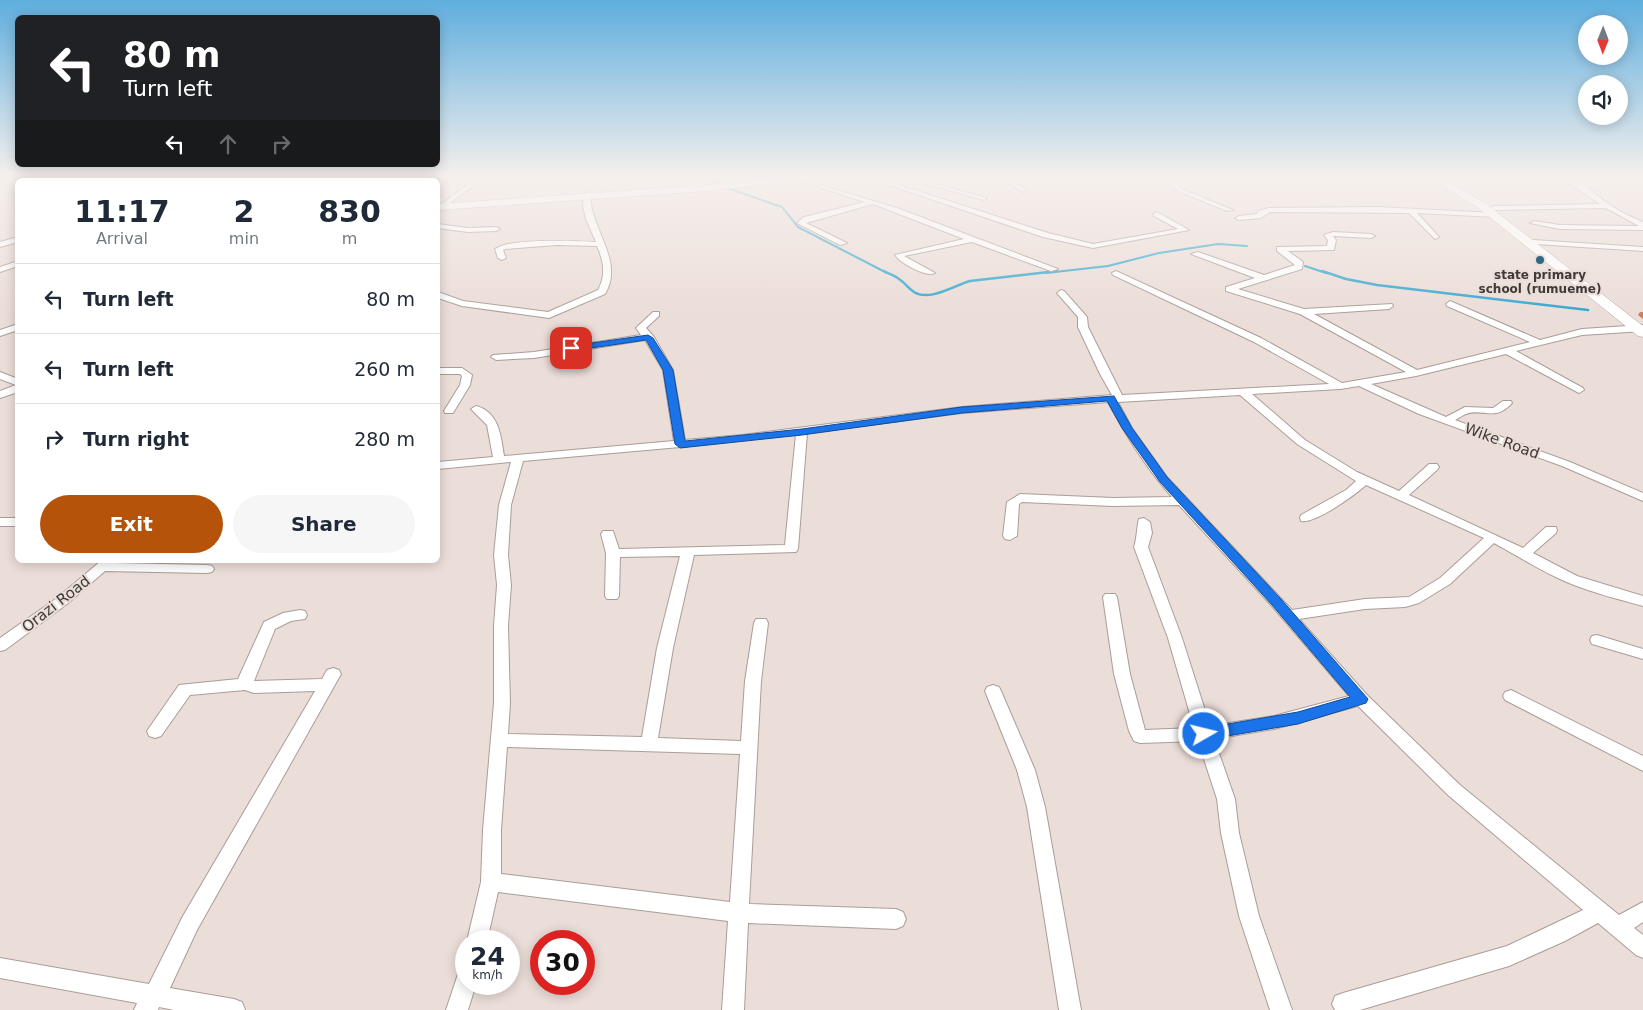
<!DOCTYPE html>
<html lang="en">
<head>
<meta charset="utf-8">
<style>
  :root { --surface:#fff; --page:#f6f6f7; --text:#1f2937; --muted:#747a83; --line:#e0e1e3; --accent:#b45309 }
  body { margin:0; font-family:"DejaVu Sans",sans-serif; background:var(--page); color:var(--text); height:100vh; display:flex; flex-direction:column; font-size:19px; white-space:nowrap }
  * { box-sizing:border-box; margin:0 }
  p { font-size:16px; color:var(--muted) }
  .icon { flex:none; width:28px; height:28px; fill:none; stroke:currentColor; stroke-width:2; stroke-linecap:round; stroke-linejoin:round }
  .map { position:relative; flex:1; overflow:hidden }
  .side { position:absolute; left:15px; top:178px; width:425px; height:385px; display:flex; flex-direction:column; background:var(--surface); border-radius:8px; box-shadow:0 2px 12px #0003 }
  .side>* { flex:none }
  .banner { position:absolute; left:15px; top:15px; width:425px; height:152px; border-radius:8px; box-shadow:0 2px 12px #0003; background:#202124; color:#fff; overflow:hidden }
  .needle { width:32px; rotate:181deg }
  .tools { position:absolute; left:1578px; top:15px; display:grid; gap:10px }
  .tools a { display:grid; place-items:center; width:50px; height:50px; border-radius:50%; background:var(--surface); box-shadow:0 2px 12px #0003; font-size:25px }
  .speed { position:absolute; left:455px; top:930px; display:flex; gap:10px; font-size:25px; font-weight:700; text-align:center }
  .speed>* { display:grid; place-content:center; width:65px; height:65px; border-radius:50%; background:var(--surface); box-shadow:0 2px 12px #0003; line-height:1 }
  .speed small { font-size:12px; font-weight:400 }
  .speed .limit { border:8px solid #d22; background:#fff; color:#111 }
  .pin { position:absolute; display:grid; place-items:center; width:42px; height:42px; color:#fff; margin:-21px; border-radius:10px; box-shadow:0 2px 8px #0006 }
  .me { position:absolute; width:55px; margin:-28px; rotate:82deg; stroke-linejoin:round; filter:drop-shadow(0 0 4px #0008) }
  .turn { display:flex; align-items:center; gap:18px; height:105px; padding:0 25px; font-size:22px }
  .turn .icon { width:65px; height:65px; stroke-width:2.5 }
  .turn b { display:block; font-size:35px; line-height:42px }
  .lanes { display:flex; align-items:center; height:48px; padding:0 25px; background:#0003; justify-content:center; gap:25px; direction:ltr }
  .lanes .off { opacity:.35 }
  .eta { display:flex; justify-content:space-evenly; align-items:center; height:85px; text-align:center }
  .eta b { font-size:30px; font-weight:700; line-height:35px }
  .primary-button { display:flex; gap:10px; margin-top:auto; padding:10px 25px }
  .primary-button a { flex:1; height:58px; border-radius:30px; background:var(--accent); color:#fff; font-size:20px; font-weight:700; line-height:58px; text-align:center }
  .primary-button a+a { background:var(--page); color:var(--text) }
  ul { padding:0; list-style:none }
  li { display:flex; align-items:center; gap:15px; height:70px; padding:0 25px; border-top:1px solid var(--line) }
  li div { flex:1 }
  li b { display:block; font-size:19px }
  li em { font-style:normal }
  .map>svg:first-child { display:block }
</style>
</head>
<body>
<div class="map">
<svg width="1643" height="1010" viewBox="0 0 1643 1010">
  <rect width="100%" height="100%" fill="#ebddd8"/>
  <g fill="none" stroke-linecap="round" stroke-linejoin="round">
    <path stroke="#32a5cf" stroke-width="2" d="M711 176 718 182
      M730 189 782 207 798 227 887 273
      M1305 266 1326 273
      M1046 273 1108 266 1159 253 1218 244 1247 246"/>
    <path stroke="#32a5cf" stroke-width="2.5" d="M884 271C889 274 895 276 899 279 904 282 908 288 914 292 930 302 955 285 970 281L1057 271
      M1322 271 1346 279 1377 285 1588 310"/>
    <g stroke="#aa9d98" stroke-width="2">
      <path id="street" d="M0 176H9L0 179Z
        M380 176H386L384 180H378Z
        M479 176H486L438 212V207Z
        M719 176H726L738 186 733 187Z
        M862 176H871L1048 233 1093 244 1178 229 1154 216 1153 214 1157 212 1189 230 1093 248 1043 237Z
        M898 176H907L987 198 984 200Z
        M999 176H1006L1027 191 1022 192Z
        M1175 176H1186L1172 180 1184 190 1233 210 1227 211 1180 192 1166 182 1167 178Z
        M1558 176C1578 175 1598 198 1615 208 1624 214 1634 218 1643 222V230L1560 229 1530 223 1534 221 1560 225 1639 226 1606 208 1494 210 1490 208 1494 206 1600 204Z
        M1636 176H1643V179L1637 177Z
        M793 177 897 208 1058 269 1051 271 972 242 904 256 935 273C927 278 900 263 895 255L964 239 873 204 806 223 847 243 840 245 797 223 804 217 865 202 793 179Z
        M587 192 590 194C590 229 625 261 605 294L549 318 462 306 438 298V292L463 301 548 312 598 290C606 275 604 262 597 246L557 245 506 249 503 250 506 258 502 260 498 258 495 249C509 238 575 241 596 242L586 219 583 206 584 194Z
        M1377 207 1495 213 1499 215 1495 217 1417 213 1439 237 1435 239 1409 213 1270 212 1261 218 1239 220 1235 218 1239 216 1257 214 1258 211 1269 208Z
        M438 224 468 228 496 227 500 229 496 231 468 232 438 228Z
        M1333 232 1371 234 1375 236 1371 238 1333 236 1336 240 1334 250 1288 251 1303 262 1302 269 1238 289 1304 309 1392 304 1393 306 1389 309 1314 314 1417 370 1530 342 1447 306 1446 304 1450 301 1540 340 1582 329 1643 325V331L1582 335 1516 351 1583 388 1584 390 1579 393 1506 354 1416 376 1371 384 1446 417 1465 407 1493 408 1503 401H1511L1512 403C1495 422 1484 408 1466 414 1463 415 1459 418 1455 420L1570 462 1643 493V501L1562 466 1419 414 1359 386 1340 389 1252 394 1305 440 1357 472 1399 491 1429 464H1437L1439 467 1437 470 1409 495 1523 548 1546 527H1556L1557 530 1556 533 1533 553 1577 576 1643 596V606C1618 599 1593 593 1569 583 1542 572 1518 556 1494 543L1450 584 1419 603 1405 607 1365 609 1299 619 1367 695 1460 785 1619 915 1643 902V922L1634 928 1643 935V958L1636 955 1598 923 1565 941 1509 966 1360 1010H1335L1332 1004 1335 996 1343 993 1507 946 1583 910 1448 795 1358 706 1274 729 1214 739 1235 799 1239 833 1259 916 1292 1010H1270L1239 916 1221 833 1217 799 1198 741 1140 743 1134 741 1129 731 1114 674 1103 597 1105 594H1115L1117 597 1130 674 1145 730 1194 728 1168 638 1134 547C1137 539 1137 524 1139 519L1144 518 1150 522 1152 533 1148 547 1182 638 1210 726 1274 716 1349 696 1271 605 1179 505 1113 506 1022 502 1019 504 1017 536 1010 540 1005 539 1003 536 1007 502 1020 494 1113 498 1172 497C1147 469 1126 436 1108 402L962 413 807 433 798 549 796 552 694 555 673 648 658 738 741 741 745 681 754 623 756 619H766L768 623 761 681 749 904 896 909 903 912 906 919 903 926 896 929 748 923 744 1010H722L728 921 498 892 487 941H467L481 882 483 830 494 703V626L497 585 494 555 499 505 511 462 438 469V462L493 457 487 425 471 409 476 406C499 412 501 436 504 456L674 441 663 370 645 340 534 358 496 360 491 357 493 355 534 352 641 335 636 328 638 326 653 312H659V316L646 328 654 337 673 370 685 440 742 435 962 407 1112 395 1100 374 1078 327V317L1057 293 1061 290 1064 291 1087 317 1088 327 1122 395 1329 384 1254 342 1113 275 1112 273 1116 271 1261 338 1342 383 1406 372 1300 314 1226 291V287L1255 278 1191 254 1198 252 1264 275 1295 265 1277 251V247L1327 246 1328 240 1324 235ZM1240 395 1297 444 1356 481 1346 490 1301 515 1300 518 1301 521C1315 524 1355 495 1366 485L1484 538 1440 578 1409 597 1365 599 1292 610 1167 477 1132 428 1118 402ZM796 434 785 545 619 549 613 531H603L601 534 606 553 605 596 607 599H617L619 596 620 557 680 556 657 648 642 737 508 734 510 703 508 626 511 585 508 555 511 505 523 461 680 447ZM507 747 740 754 730 902 501 874V830Z
        M18 237V242L0 247V242Z
        M1533 240 1643 247V251L1536 244 1532 242Z
        M18 261V266L0 272V267Z
        M18 324V330L0 336V330Z
        M438 368H462L472 375 470 385 453 413H445L444 411 460 385 462 376 460 374H438Z
        M0 372 18 379V392L0 398V391L16 385 0 379Z
        M0 518H18V526H0Z
        M102 560H117L115 563 207 565 212 566 214 569 212 572 207 573 105 571 67 604 5 650 0 651V638L57 598Z
        M300 610 305 611 307 615 305 619 291 621 275 629 254 681 322 679 327 670 333 668 339 670 341 674 197 930 170 988 234 999 242 1002 245 1010H174L159 1007 158 1010H134L137 1003 0 978V958L149 984 183 916 315 691 254 693 245 690 190 695 161 736 155 738 149 736 147 731 179 685 238 679 264 622 283 613Z
        M1597 635 1643 649V659L1592 644 1590 640 1592 636Z
        M993 685 999 687 1001 691 1035 770 1045 807 1081 1010H1059L1027 807 1017 770 985 691 987 687Z
        M1511 690 1643 756V771L1505 700 1503 696 1505 692Z
        M466 971V984H476L468 1010H446L458 974Z"/>
    </g>
    <g stroke="#aa9d98" stroke-width="1">
      <path id="secondary" d="M55 176H73L86 180 56 178Z
        M788 176H812L808 179 708 191 438 210V204L708 185Z"/>
    </g>
    <g stroke="#aa9d98" stroke-width="1">
      <path id="primary" d="M1426 176H1438L1485 203 1643 326V337L1638 336 1477 207Z"/>
    </g>
    <use href="#street" fill="#fff" fill-rule="evenodd"/>
    <use href="#secondary" fill="#fff" fill-rule="evenodd"/>
    <use href="#primary" fill="#fff" fill-rule="evenodd"/>
  </g>
  <path fill="#cb7e64" d="M1640 312H1643V319L1638 315Z"/>
  <linearGradient id="sky" x2="0" y2="1"><stop stop-color="#5faede"/><stop offset="0.56" stop-color="#f6f0ed"/><stop offset="1" stop-color="#f6f0ed" stop-opacity="0"/></linearGradient>
  <rect width="1643" height="317" fill="url(#sky)"/>
  <path fill="#1a73e8" stroke="#114b97" d="M648 335 653 338 673 370 685 441 802 429 962 407 1114 396 1132 428 1167 477 1281 599 1368 699 1366 703 1298 724 1204 740 1199 738 1197 734 1199 730 1204 728 1298 712 1350 697 1272 605 1160 482 1122 428 1107 401 962 413 802 435 680 448 675 444 663 370 646 340 571 351 566 348 571 346Z"/>
  <circle fill="#2f6a82" stroke="#ebddd8" stroke-width="2" cx="1540" cy="260" r="5"/>
  <g text-anchor="middle" dominant-baseline="central" stroke-width="4" stroke-linejoin="round" paint-order="stroke">
    <g font-size="12" font-weight="bold" fill="#3f3a38" stroke="#ebddd8">
      <text x="1540" y="275">state primary<tspan x="1540" dy="14">school (rumueme)</tspan></text>
    </g>
    <g font-size="15" fill="#3f3a38" stroke="#ebddd8">
      <text transform="translate(1502 441) rotate(20)">Wike Road</text>
      <text transform="translate(56 604) rotate(-38)">Orazi Road</text>
    </g>
  </g>
</svg>
<div class="tools">
<a><svg class="needle" viewBox="-14 -14 28 28"><path d="M0-13l5 13h-10z" fill="#e53935"/><path d="M0 13l5-13h-10z" fill="#747a83"/></svg></a>
<a><svg class="icon" aria-label="sound" viewBox="0 0 24 24"><path d="M4 9h4l5-4v14l-5-4H4zM17 9q2 3 0 6"/></svg></a>
</div>
<div class="speed"><div>24<small>km/h</small></div><div class="limit">30</div></div>
<div class="pin" style="left:571px;top:348px;background:#d93025"><svg class="icon" aria-label="arrive" viewBox="0 0 24 24"><path d="M6 21V4h12l-3 4 3 4H6"/></svg></div>
<svg class="me" style="left:1204px;top:734px" viewBox="-20 -20 40 40"><circle r="17" fill="#1a73e8" stroke="#fff" stroke-width="3"/><path d="M0-11L8 9 0 5-8 9z" fill="#fff"/></svg>
<div class="banner">
<div class="turn"><svg class="icon" aria-label="left" viewBox="0 0 24 24"><path d="M17 20v-9H6M10 6l-5 5 5 5"/></svg><div><b>80 m</b>Turn left</div></div>
<div class="lanes"><svg class="icon" aria-label="left" viewBox="0 0 24 24"><path d="M17 20v-9H6M10 6l-5 5 5 5"/></svg><svg class="icon off" aria-label="ahead" viewBox="0 0 24 24"><path d="M12 20V5M6 11l6-6 6 6"/></svg><svg class="icon off" aria-label="right" viewBox="0 0 24 24"><path d="M7 20v-9h11M14 6l5 5-5 5"/></svg></div>
</div>
<section class="side">
<div class="eta">
<div><b>11:17</b><p>Arrival</p></div>
<div><b>2</b><p>min</p></div>
<div><b>830</b><p>m</p></div>
</div>
<ul>
<li><svg class="icon" aria-label="left" viewBox="0 0 24 24"><path d="M17 20v-9H6M10 6l-5 5 5 5"/></svg><div><b>Turn left</b></div><em>80 m</em></li>
<li><svg class="icon" aria-label="left" viewBox="0 0 24 24"><path d="M17 20v-9H6M10 6l-5 5 5 5"/></svg><div><b>Turn left</b></div><em>260 m</em></li>
<li><svg class="icon" aria-label="right" viewBox="0 0 24 24"><path d="M7 20v-9h11M14 6l5 5-5 5"/></svg><div><b>Turn right</b></div><em>280 m</em></li>
</ul>
<div class="primary-button"><a>Exit</a><a>Share</a></div>
</section>
</div>
</body>
</html>
